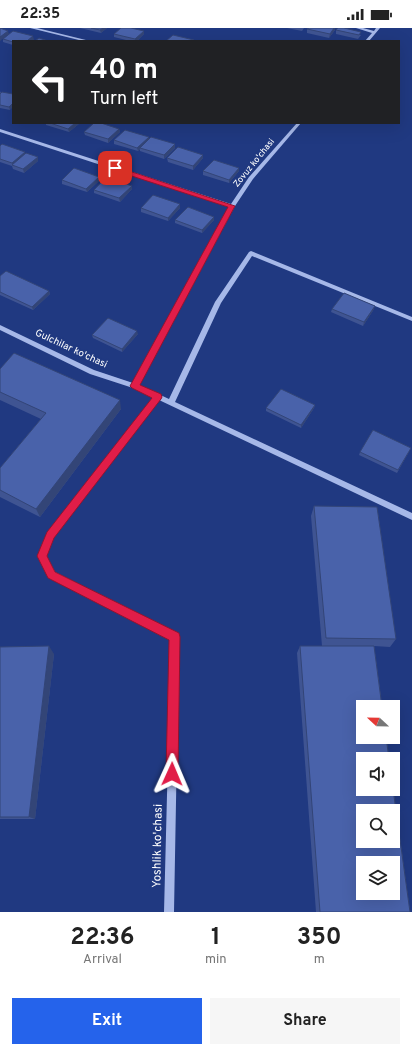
<!DOCTYPE html>
<html lang="en">
<head>
<meta charset="utf-8">
<style>
  :root { --surface:#fff; --page:#f6f6f6; --text:#222; --muted:#767676; --accent:#2563eb }
  body { margin:0; font-family:Overpass,sans-serif; background:var(--page); color:var(--text); height:100vh; display:flex; flex-direction:column; font-size:15px; white-space:nowrap }
  * { box-sizing:border-box; margin:0 }
  p { font-size:13px; color:var(--muted) }
  .icon { flex:none; width:22px; height:22px; fill:none; stroke:currentColor; stroke-width:2; stroke-linecap:round; stroke-linejoin:round }
  .map { position:relative; height:884px; overflow:hidden }
  .sheet { display:flex; flex-direction:column; background:var(--surface); flex:1 }
  .sheet>* { flex:none }
  .top-card { position:absolute; left:12px; top:12px; width:388px; height:84px; border-radius:0px; box-shadow:0 4px 16px #0002; background:#202124; color:#fff; overflow:hidden }
  .needle { width:26px; rotate:292deg }
  .fabs { position:absolute; left:356px; top:672px; display:grid; gap:8px }
  .fabs a { display:grid; place-items:center; width:44px; height:44px; border-radius:0px; background:var(--surface); box-shadow:0 4px 16px #0002; font-size:20px }
  .pin { position:absolute; display:grid; place-items:center; width:34px; height:34px; color:#fff; margin:-17px; border-radius:8px; box-shadow:0 2px 6px #0006 }
  .me { position:absolute; width:44px; margin:-22px; rotate:1deg; stroke-linejoin:round; filter:drop-shadow(0 0 3px #0008) }
  .turn { display:flex; align-items:center; gap:14px; height:84px; padding:0 12px; font-size:18px }
  .turn .icon { width:52px; height:52px; stroke-width:2.5 }
  .turn b { display:block; font-size:28px; line-height:34px }
  .eta { display:flex; justify-content:space-evenly; align-items:center; height:68px; text-align:center }
  .eta b { font-size:24px; font-weight:700; line-height:28px }
  .action { display:flex; gap:8px; margin-top:auto; padding:8px 12px }
  .action a { flex:1; height:46px; border-radius:0px; background:var(--accent); color:#fff; font-size:16px; font-weight:700; line-height:46px; text-align:center }
  .action a+a { background:var(--page); color:var(--text) }
  .status { display:flex; justify-content:space-between; align-items:center; height:28px; padding:0 20px; background:var(--surface); direction:ltr }
  .status svg { height:11px; fill:currentColor }
  .map>svg:first-child { display:block }
</style>
</head>
<body>
<div class="status"><b>22:35</b><svg viewBox="0 0 49 12"><path d="M0 12V9h3v3zM5 12V6h3v6zM10 12V3h3v9zM15 12V0h3v12zM26 1h20v11H26zM47 4h2v5h-2z"/></svg></div>
<div class="map">
<svg width="412" height="884" viewBox="0 0 412 884">
  <rect width="100%" height="100%" fill="#203981"/>
  <g fill="none" stroke-linecap="round" stroke-linejoin="round">
    <path fill="#a6b8e8" fill-rule="evenodd" d="M30 0H37L90 13H83Z
      M356 0H363L374 3 376 0H380L369 13H365L372 5Z
      M297 95H301L253 151 235 178 139 357 169 371 215 274 249 224 251 223 412 289V293L252 228 221 275 175 374 412 485V492L159 372 53 509 46 528 55 544 178 606 179 609 174 884H164L171 611 49 550 38 528 47 505 154 370 133 360 90 346 0 302V297L94 342 133 355 229 179 0 104V101L231 176 249 149Z"/>
  </g>
  <path fill="#3f5492" d="M80 0H107L101 5Z
    M287 0H304L302 3Z
    M309 0H335V2L329 10 307 5V1Z
    M336 2 361 7 358 11 336 6Z
    M144 3V6L137 13H130L114 9V6Z
    M3 11 34 12 32 13H13V17L3 14Z
    M0 63 1 65 13 66 10 82 0 80Z
    M46 95H80L69 104 46 97Z
    M119 101 120 104 108 115 85 107 84 104Z
    M149 110 175 120 164 131 140 123V121L138 123 114 116V112Z
    M0 118 26 126 38 133 24 145 13 141 12 138 0 134Z
    M203 127V130L193 142 168 134 167 130Z
    M239 140V143L229 155 203 147V143Z
    M99 149 100 152 87 164 62 156V152Z
    M132 161 120 174 94 165V162Z
    M180 176V180L168 193 141 184V180Z
    M175 192H214L202 205 175 195Z
    M0 248 49 263 50 266 33 282 0 267Z
    M332 281H374L363 298 331 284Z
    M138 306 122 324 93 310 92 307Z
    M0 341 121 381 40 489 0 469V440L41 391 0 372Z
    M315 377 314 380 301 400 266 383V380Z
    M411 420 397 445 359 427 360 424Z
    M314 478 396 611 390 619 374 618 410 884H316L297 625 300 618H373H322L311 488Z
    M0 619 54 626 35 791H0Z"/>
  <path fill="#334577" d="M103 0H107L101 5 100 2Z
    M334 0H335V2L329 10 330 6Z
    M8 3 9 6 0 13V9Z
    M144 3V6L137 13H135V11Z
    M33 8 34 12 32 13H27Z
    M13 75V79L10 82 9 79Z
    M75 95H80L69 104 68 101Z
    M119 101 120 104 108 115V111Z
    M149 109V112L140 120V121L138 123 137 120Z
    M175 116V120L164 131V127Z
    M25 124 26 127 13 138 12 135Z
    M203 127V130L193 142V138Z
    M38 129V133L24 145 23 141Z
    M239 140V143L229 155V152Z
    M99 149 100 152 87 164 86 161Z
    M132 158V161L120 174 119 170Z
    M180 176V180L168 193V190Z
    M214 189V192L202 205V202Z
    M49 263 50 266 33 282 32 279Z
    M375 278 374 281 363 298 364 294Z
    M137 303 138 306 122 324V321Z
    M120 372 121 381 40 489 36 481Z
    M315 377 314 380 301 400V397Z
    M49 618 54 626 35 791 29 789Z"/>
  <path fill="#4962aa" stroke="#334577" fill-rule="evenodd" d="M0 0 8 3 0 9Z
    M91 0H103L100 2Z
    M121 0H131L144 3 135 11 114 6Z
    M309 0H334L330 6 307 1Z
    M338 0H344L361 4 359 7 336 2Z
    M13 3 33 8 27 13H13V14L3 11Z
    M173 7 194 12 193 13H166Z
    M39 10 48 13H35Z
    M2 64 13 66V75L9 79 0 77V66Z
    M50 95H75L68 101Z
    M94 95H101L119 101 108 111 84 104Z
    M125 102 149 109 137 120 114 112Z
    M151 109 175 116 164 127 140 120Z
    M2 116 25 124 12 135 0 131V118Z
    M178 119 203 127 193 138 167 130Z
    M26 125 38 129 23 141 12 137Z
    M214 132 239 140 229 152 203 143Z
    M74 140 99 149 86 161 62 152Z
    M106 149 132 158 119 170 94 162Z
    M153 167 180 176 168 190 141 180Z
    M188 179 214 189 202 202 175 192Z
    M6 243 49 263 32 279 0 264V248Z
    M344 265 375 278 364 294 332 281Z
    M108 290 137 303 122 321 92 307Z
    M14 325 120 372 36 481 0 462V440L46 385 0 364V341Z
    M281 361 315 377 301 397 266 380Z
    M373 402 411 420 398 442 360 424Z
    M314 478 377 479 396 611 326 610Z
    M49 618 29 789H0V619Z
    M300 618H374L382 679H363V709H386L389 731H363V761H393L410 884H320ZM363 783H393V813H363ZM363 835H393V865H363Z"/>
  <path fill="#e11d48" stroke="#92132f" d="M113 139H117L235 178 140 357 161 366 162 369 161 371 54 510 47 528 55 544 179 605 180 609 178 746 176 750 172 752 168 750 166 746 169 612 48 550 37 528 47 504 152 370 132 360 130 358 228 179 113 142Z"/>
  <g text-anchor="middle" dominant-baseline="central" stroke-width="4" stroke-linejoin="round" paint-order="stroke">
    <g font-size="9" fill="#fff" stroke="#203981">
      <text transform="translate(254 135) rotate(-51)">Zovuz ko'chasi</text>
    </g>
    <g font-size="10" fill="#fff" stroke="#203981">
      <text transform="translate(71 321) rotate(25)">Gulchilar ko'chasi</text>
    </g>
    <g font-size="12" fill="#fff" stroke="#203981">
      <text transform="translate(158 818) rotate(-89)">Yoshlik ko'chasi</text>
    </g>
  </g>
</svg>
<div class="fabs">
<a><svg class="needle" viewBox="-14 -14 28 28"><path d="M0-13l5 13h-10z" fill="#e53935"/><path d="M0 13l5-13h-10z" fill="#767676"/></svg></a>
<a><svg class="icon" aria-label="sound" viewBox="0 0 24 24"><path d="M4 9h4l5-4v14l-5-4H4zM17 9q2 3 0 6"/></svg></a>
<a><svg class="icon" aria-label="search" viewBox="0 0 24 24"><circle cx="10" cy="10" r="6"/><path d="M15 15l6 6"/></svg></a>
<a><svg class="icon" aria-label="layers" viewBox="0 0 24 24"><path d="M12 4l9 5-9 5-9-5zM3 14l9 5 9-5"/></svg></a>
</div>
<div class="pin" style="left:115px;top:140px;background:#d93025"><svg class="icon" aria-label="arrive" viewBox="0 0 24 24"><path d="M6 21V4h12l-3 4 3 4H6"/></svg></div>
<svg class="me" style="left:172px;top:746px" viewBox="-20 -20 40 40"><path d="M0-17L14 15 0 8-14 15z" fill="#e11d48" stroke="#fff" stroke-width="4"/></svg>
<div class="top-card">
<div class="turn"><svg class="icon" aria-label="left" viewBox="0 0 24 24"><path d="M17 20v-9H6M10 6l-5 5 5 5"/></svg><div><b>40 m</b>Turn left</div></div>
</div>
</div>
<section class="sheet">
<div class="eta">
<div><b>22:36</b><p>Arrival</p></div>
<div><b>1</b><p>min</p></div>
<div><b>350</b><p>m</p></div>
</div>
<div class="action"><a>Exit</a><a>Share</a></div>
</section>
</body>
</html>
